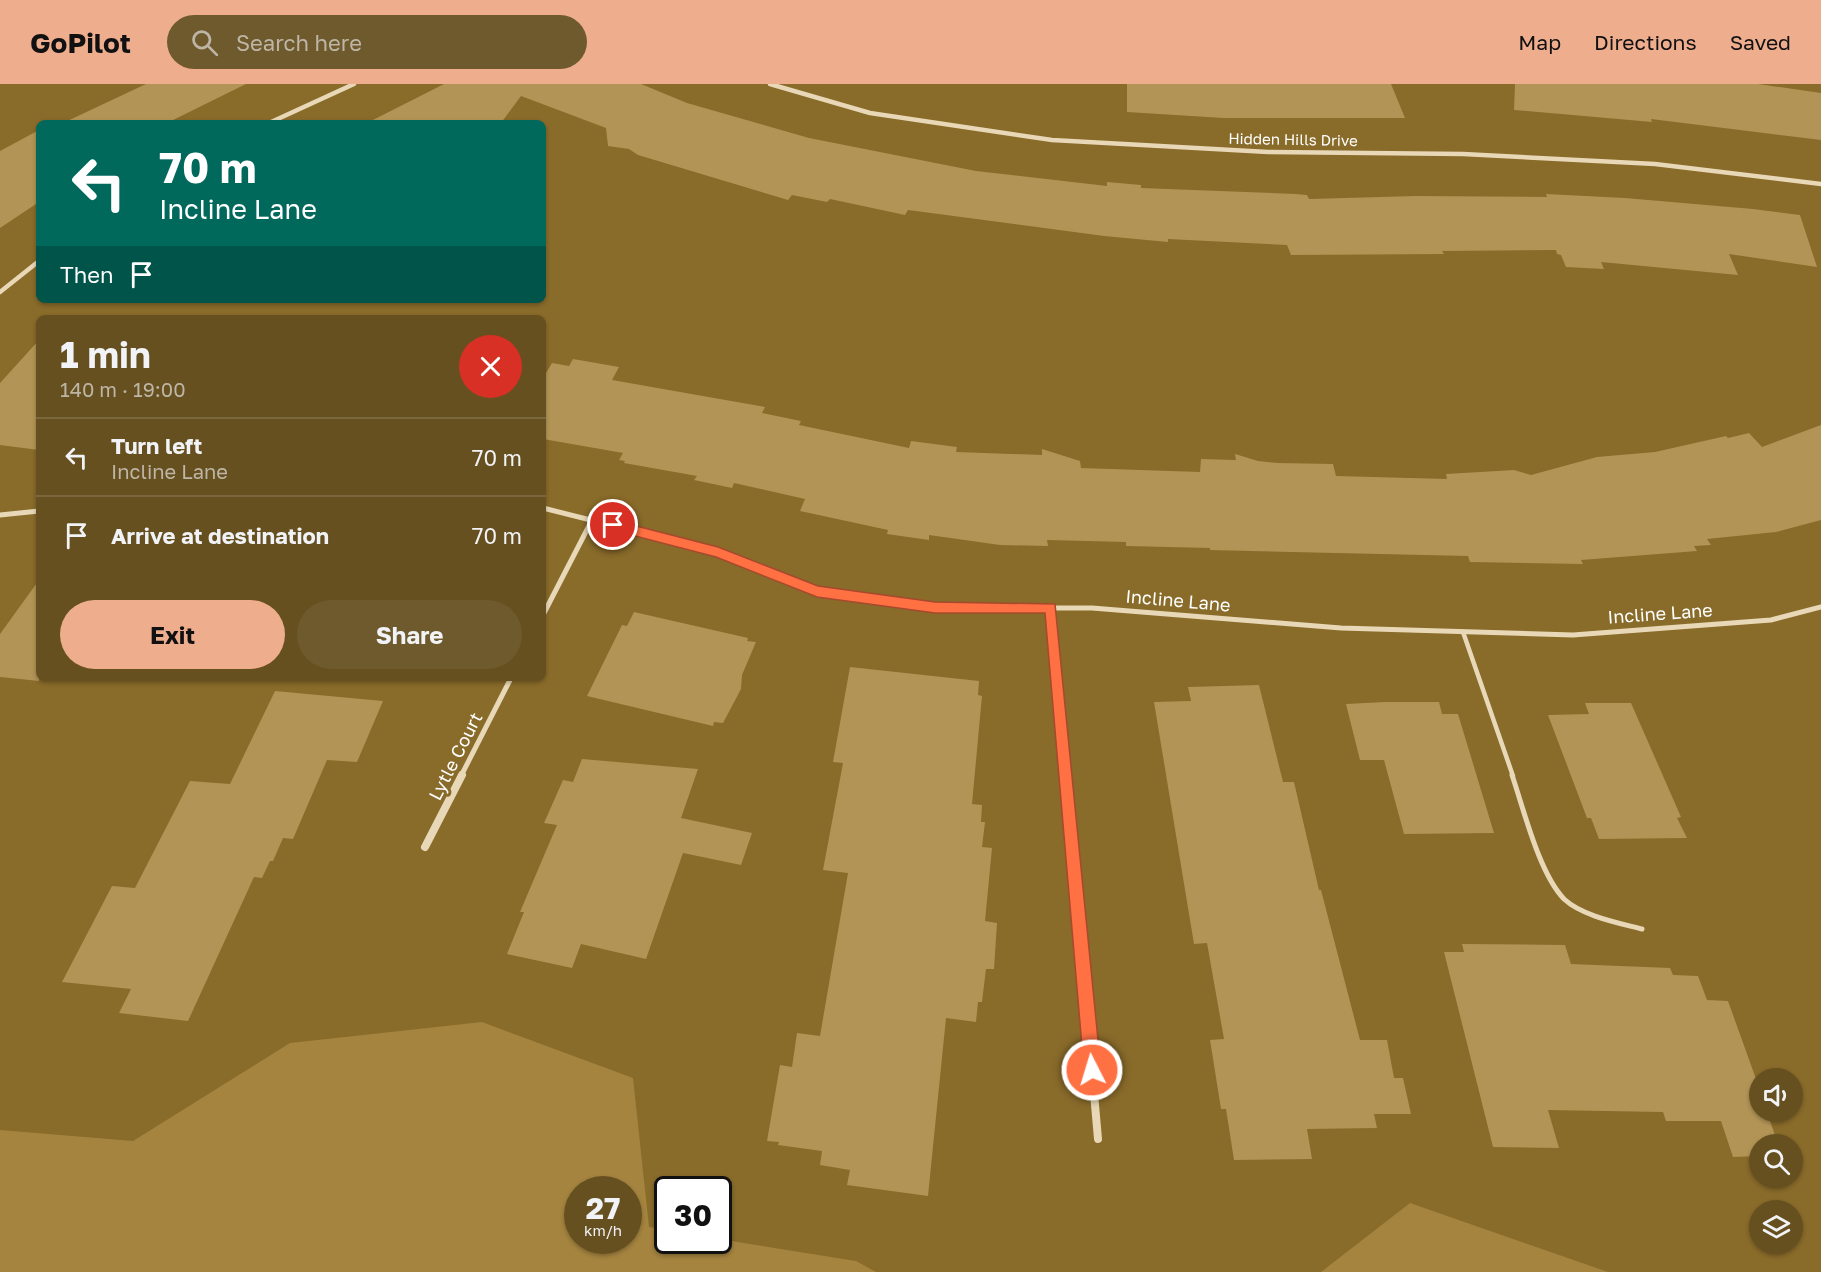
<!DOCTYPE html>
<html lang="en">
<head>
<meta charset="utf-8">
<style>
  :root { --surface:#675020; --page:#6f5a2d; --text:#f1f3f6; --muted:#bdb5a5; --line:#7a673e; --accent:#eead8d }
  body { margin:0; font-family:"Golos Text",sans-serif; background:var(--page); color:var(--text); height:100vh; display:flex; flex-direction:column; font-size:22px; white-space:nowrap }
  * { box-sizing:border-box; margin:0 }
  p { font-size:20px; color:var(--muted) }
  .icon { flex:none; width:33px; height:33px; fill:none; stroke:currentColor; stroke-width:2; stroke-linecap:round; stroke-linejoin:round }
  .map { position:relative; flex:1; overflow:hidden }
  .side { position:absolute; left:36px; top:231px; width:510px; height:366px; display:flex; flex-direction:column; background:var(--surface); border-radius:9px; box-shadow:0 2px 4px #0004 }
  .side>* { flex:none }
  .top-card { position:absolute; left:36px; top:36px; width:510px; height:183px; border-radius:9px; box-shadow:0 2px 4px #0004; background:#00695c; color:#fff; overflow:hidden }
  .controls { position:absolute; left:1749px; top:984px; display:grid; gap:12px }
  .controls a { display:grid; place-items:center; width:54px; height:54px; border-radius:50%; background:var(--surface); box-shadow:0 2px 4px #0004; font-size:30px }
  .speed { position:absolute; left:564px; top:1092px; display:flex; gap:12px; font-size:30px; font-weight:700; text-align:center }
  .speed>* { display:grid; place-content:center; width:78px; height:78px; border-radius:50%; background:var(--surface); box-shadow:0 2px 4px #0004; line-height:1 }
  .speed small { font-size:15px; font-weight:400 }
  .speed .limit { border:3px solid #111; border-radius:9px; background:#fff; color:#111 }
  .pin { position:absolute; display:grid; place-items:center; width:51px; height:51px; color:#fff; margin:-26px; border:3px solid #fff; border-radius:50%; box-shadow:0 2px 6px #0007 }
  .me { position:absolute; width:66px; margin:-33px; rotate:355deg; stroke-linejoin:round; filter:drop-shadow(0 0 4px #0008) }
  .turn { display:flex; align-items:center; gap:21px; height:126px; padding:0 24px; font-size:27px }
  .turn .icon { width:78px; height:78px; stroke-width:2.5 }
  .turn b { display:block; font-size:42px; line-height:51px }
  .then { display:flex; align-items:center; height:57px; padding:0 24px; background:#0003; gap:12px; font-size:22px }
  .round { display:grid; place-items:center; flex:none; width:63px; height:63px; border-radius:32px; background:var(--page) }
  .headline { display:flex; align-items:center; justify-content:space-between; height:102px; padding:0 24px }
  h1 { font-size:36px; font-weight:700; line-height:45px }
  .primary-button { display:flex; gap:12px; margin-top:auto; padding:12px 24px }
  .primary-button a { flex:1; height:69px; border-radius:36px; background:var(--accent); color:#111; font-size:24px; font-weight:700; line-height:69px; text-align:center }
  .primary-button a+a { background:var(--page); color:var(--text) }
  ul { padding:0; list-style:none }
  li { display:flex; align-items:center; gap:18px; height:78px; padding:0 24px; border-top:2px solid var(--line) }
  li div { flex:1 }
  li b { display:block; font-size:22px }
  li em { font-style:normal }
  header { display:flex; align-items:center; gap:36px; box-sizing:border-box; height:84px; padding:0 30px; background:var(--accent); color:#111 }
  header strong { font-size:28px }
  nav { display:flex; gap:33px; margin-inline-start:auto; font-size:21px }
  .search { width:420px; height:54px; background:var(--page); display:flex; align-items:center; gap:15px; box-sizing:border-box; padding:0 21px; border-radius:33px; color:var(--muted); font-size:22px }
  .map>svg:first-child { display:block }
</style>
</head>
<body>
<header>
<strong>GoPilot</strong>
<div class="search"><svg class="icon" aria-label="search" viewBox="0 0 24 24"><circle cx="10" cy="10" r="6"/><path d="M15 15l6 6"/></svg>Search here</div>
<nav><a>Map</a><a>Directions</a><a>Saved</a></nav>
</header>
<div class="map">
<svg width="1821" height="1188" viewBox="0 0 1821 1188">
  <rect width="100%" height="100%" fill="#896b2a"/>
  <path fill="#a5843f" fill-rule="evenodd" d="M482 938 633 994 649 1143 667 1146 668 1156H718L719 1155 856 1177 876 1188H0V1046L133 1057 290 959ZM578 1106H628V1156H578Z
    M1410 1119 1608 1188H1321Z"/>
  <path fill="#b29456" d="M146 0H246L167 39H63Z
    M444 0H641L687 19 809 54 976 87 1107 102V98L1141 101V104L1295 110 1307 111 1309 115 1416 112 1547 113 1546 110 1625 114 1753 125 1800 131 1817 183 1729 170 1738 191 1601 178 1604 185 1566 183 1561 171 1557 170 1556 166 1442 167 1444 170 1291 171 1287 161 1168 155V158L1104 152 908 126 905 131 830 115 827 118 792 111 788 116 638 71 629 65 608 62 606 44 521 12 501 39H367Z
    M1127 0H1391L1405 34H1223L1127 28Z
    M1515 0H1758L1821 9V56L1651 35 1652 38 1514 26Z
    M39 46V118L0 144V67Z
    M39 256V366L0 361V299Z
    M573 275 619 283 612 296 765 323 762 329 801 337 799 341 909 364 911 357 957 363 956 368 1042 371V365L1080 377 1081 384 1200 388 1201 375 1236 376 1235 370 1258 377 1278 379 1333 380 1336 392 1447 395 1446 390 1514 386 1531 391 1597 373 1655 368 1726 352 1728 354 1749 349 1762 363 1821 341V436L1776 448 1707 455 1711 461 1694 462 1697 467 1581 476 1583 480 1470 478 1468 472 1210 466V464L1126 462V458L1047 456 1048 462 1000 461 929 451V456L887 450 888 446 800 427 805 415 734 399 732 404 694 396 697 392 624 379 625 377 619 376 623 369 543 355V294L552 279 569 282Z
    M39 496V597L0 593V550Z
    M634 528 748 554 747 557 756 558 742 591 741 605 723 639 714 638 713 642 587 612 622 541 627 542Z
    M850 583 979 597 978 611 982 612 972 720 982 721 981 738H985L982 763 992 764 985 837 997 839 994 885H986L982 918H978L976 938 946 934 928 1112 847 1101 850 1086 820 1081 822 1067 778 1061 779 1058 767 1057 780 981 792 983 797 949 820 952 848 789 823 786 843 679 833 678Z
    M1259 601 1283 698H1294L1319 806H1321L1360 956H1387L1394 994H1403L1411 1030H1374L1377 1044 1307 1045 1312 1075 1234 1076 1226 1025H1221L1210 956 1224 955 1207 859 1194 860 1154 618 1191 617 1188 603Z
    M275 607 383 617 357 678 327 676 293 755 283 754 273 777H270L262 794 254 793 188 937 119 929 131 905 62 898 112 802 135 804 190 697 230 700Z
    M1385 618H1439L1442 630H1458L1494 749 1404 750 1384 676H1360L1346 620Z
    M1585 619H1631L1681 733 1677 734 1687 754 1599 755 1591 734H1587L1548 631 1589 630Z
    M582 675 698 685 681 734 752 749 741 781 683 769 646 875 581 860 572 884 507 870 524 828H520L557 741 544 739 563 696 573 698Z
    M1462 860 1565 861 1571 880 1670 884 1673 891 1698 892 1707 916 1728 917 1760 1006V1028H1767L1778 1060H1760V1072L1733 1073 1721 1037H1666L1663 1028 1548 1026 1559 1064 1493 1063 1444 868H1464Z"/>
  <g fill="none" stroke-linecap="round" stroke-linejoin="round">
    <path stroke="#e8d8b7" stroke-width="4.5" d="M1463 548 1513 692"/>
    <path stroke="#e8d8b7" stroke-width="5" d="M1512 691C1524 726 1539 789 1564 815 1582 832 1619 839 1642 845"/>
    <path stroke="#e8d8b7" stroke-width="4.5" d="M770 0 870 29 1052 56 1268 68 1463 70 1655 80 1821 100
      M269 39 354 0
      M0 208 39 177"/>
    <path stroke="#e8d8b7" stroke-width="5" d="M543 424 718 468 817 507 935 524H1092L1341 544 1573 551 1771 536 1821 523
      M0 431 39 427
      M1051 524 1066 692
      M543 531 592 436
      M461 692 511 594"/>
    <path stroke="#e8d8b7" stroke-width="8" d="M1066 691 1098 1055
      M425 763 462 691"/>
  </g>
  <path fill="#ff7043" stroke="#a6492c" stroke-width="1.5" d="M613 436 718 463 818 502 935 518 1055 520 1101 986 1098 992 1092 994 1086 992 1084 986 1045 529H935L817 513 716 473 608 445 607 441 608 438Z"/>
  <g text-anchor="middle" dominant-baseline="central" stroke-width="6" stroke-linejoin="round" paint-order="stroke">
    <g font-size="15" fill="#fff" stroke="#896b2a">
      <text transform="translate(1293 55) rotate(1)">Hidden Hills Drive</text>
    </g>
    <g font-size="18" fill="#fff" stroke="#896b2a">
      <text transform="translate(1178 516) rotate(5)">Incline Lane</text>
      <text transform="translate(1660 529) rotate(-4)">Incline Lane</text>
      <text transform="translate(455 672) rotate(-63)">Lytle Court</text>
    </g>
  </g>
</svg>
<div class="controls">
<a><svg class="icon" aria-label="sound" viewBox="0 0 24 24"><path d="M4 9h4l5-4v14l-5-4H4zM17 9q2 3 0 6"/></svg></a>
<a><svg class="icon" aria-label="search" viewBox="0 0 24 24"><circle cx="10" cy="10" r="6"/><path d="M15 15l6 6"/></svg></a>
<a><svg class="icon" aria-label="layers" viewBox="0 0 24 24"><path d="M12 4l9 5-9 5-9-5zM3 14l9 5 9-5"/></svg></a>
</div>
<div class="speed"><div>27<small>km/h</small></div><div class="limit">30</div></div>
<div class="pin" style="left:613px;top:441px;background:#d93025"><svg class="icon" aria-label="arrive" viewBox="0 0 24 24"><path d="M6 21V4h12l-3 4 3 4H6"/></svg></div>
<svg class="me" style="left:1092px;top:986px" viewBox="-20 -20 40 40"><circle r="17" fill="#ff7043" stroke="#fff" stroke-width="3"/><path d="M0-11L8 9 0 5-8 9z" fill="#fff"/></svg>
<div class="top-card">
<div class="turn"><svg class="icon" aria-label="left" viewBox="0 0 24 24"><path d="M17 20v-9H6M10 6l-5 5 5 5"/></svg><div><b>70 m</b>Incline Lane</div></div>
<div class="then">Then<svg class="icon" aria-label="arrive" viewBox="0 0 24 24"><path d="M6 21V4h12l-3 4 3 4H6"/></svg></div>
</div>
<section class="side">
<div class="headline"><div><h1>1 min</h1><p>140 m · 19:00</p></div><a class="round" style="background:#d93025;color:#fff"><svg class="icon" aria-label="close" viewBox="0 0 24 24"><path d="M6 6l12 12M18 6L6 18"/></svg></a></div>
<ul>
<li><svg class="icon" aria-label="left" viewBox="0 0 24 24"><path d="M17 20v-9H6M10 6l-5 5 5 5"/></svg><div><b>Turn left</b><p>Incline Lane</p></div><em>70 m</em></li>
<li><svg class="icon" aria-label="arrive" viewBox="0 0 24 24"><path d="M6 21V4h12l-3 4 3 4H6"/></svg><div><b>Arrive at destination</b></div><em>70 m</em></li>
</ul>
<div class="primary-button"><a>Exit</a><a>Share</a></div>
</section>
</div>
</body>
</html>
